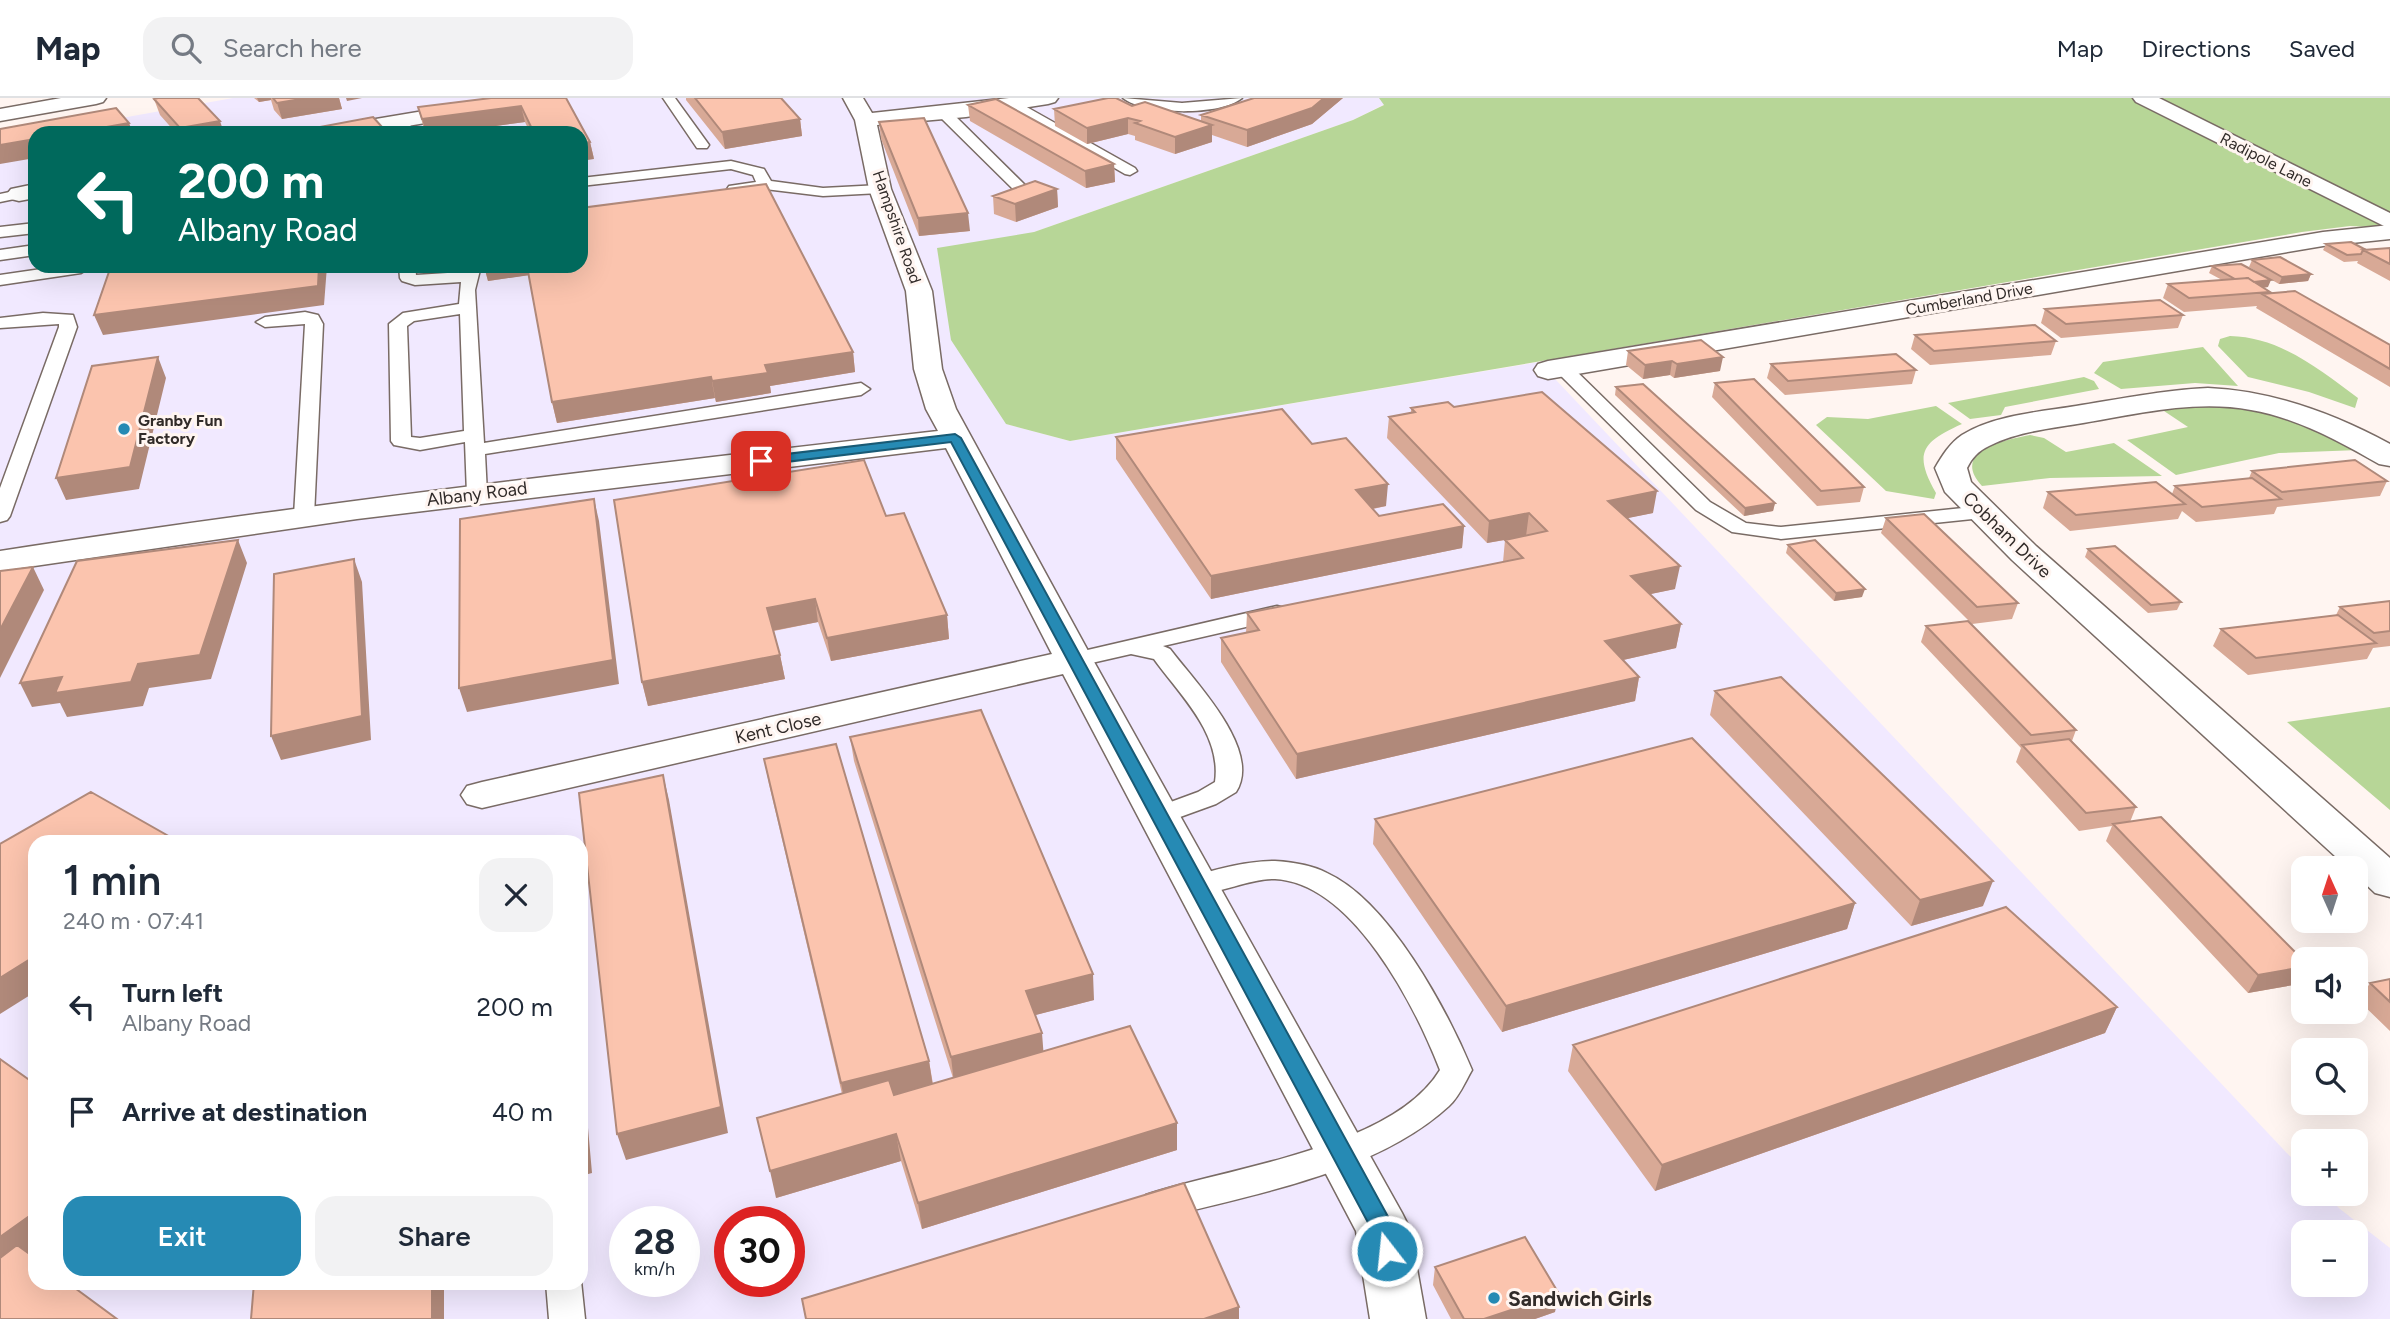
<!DOCTYPE html>
<html lang="en">
<head>
<meta charset="utf-8">
<style>
  :root { --surface:#fff; --page:#f2f2f3; --text:#1f2937; --muted:#747a83; --line:#e0e1e3; --accent:#268ab4 }
  body { margin:0; font-family:Figtree,sans-serif; background:var(--page); color:var(--text); height:100vh; display:flex; flex-direction:column; font-size:26px; white-space:nowrap }
  * { box-sizing:border-box; margin:0 }
  p { font-size:23px; color:var(--muted) }
  .icon { flex:none; width:38px; height:38px; fill:none; stroke:currentColor; stroke-width:2; stroke-linecap:round; stroke-linejoin:round }
  .map { position:relative; flex:1; overflow:hidden }
  .details { position:absolute; left:28px; top:737px; width:560px; height:455px; display:flex; flex-direction:column; background:var(--surface); border-radius:21px; box-shadow:0 7px 28px #0002 }
  .details>* { flex:none }
  .banner { position:absolute; left:28px; top:28px; width:560px; height:147px; border-radius:21px; box-shadow:0 7px 28px #0002; background:#00695c; color:#fff; overflow:hidden }
  .needle { width:46px; rotate:357deg }
  .buttons { position:absolute; left:2291px; top:758px; display:grid; gap:14px }
  .buttons a { display:grid; place-items:center; width:77px; height:77px; border-radius:14px; background:var(--surface); box-shadow:0 7px 28px #0002; font-size:35px }
  .speed { position:absolute; left:609px; top:1108px; display:flex; gap:14px; font-size:35px; font-weight:700; text-align:center }
  .speed>* { display:grid; place-content:center; width:91px; height:91px; border-radius:50%; background:var(--surface); box-shadow:0 7px 28px #0002; line-height:1 }
  .speed small { font-size:18px; font-weight:400 }
  .speed .limit { border:10px solid #d22; background:#fff; color:#111 }
  .pin { position:absolute; display:grid; place-items:center; width:60px; height:60px; color:#fff; margin:-30px; border-radius:14px; box-shadow:0 4px 10px #0006 }
  .me { position:absolute; width:77px; margin:-38px; rotate:344deg; stroke-linejoin:round; filter:drop-shadow(0 0 5px #0008) }
  .turn { display:flex; align-items:center; gap:24px; height:147px; padding:0 35px; font-size:32px }
  .turn .icon { width:91px; height:91px; stroke-width:2.5 }
  .turn b { display:block; font-size:49px; line-height:60px }
  .round { display:grid; place-items:center; flex:none; width:74px; height:74px; border-radius:21px; background:var(--page) }
  .head { display:flex; align-items:center; justify-content:space-between; height:119px; padding:0 35px }
  h1 { font-size:42px; font-weight:600; line-height:52px }
  .button { display:flex; gap:14px; margin-top:auto; padding:14px 35px }
  .button a { flex:1; height:80px; border-radius:21px; background:var(--accent); color:#fff; font-size:28px; font-weight:600; line-height:80px; text-align:center }
  .button a+a { background:var(--page); color:var(--text) }
  ul { padding:0; list-style:none }
  li { display:flex; align-items:center; gap:21px; height:105px; padding:0 35px }
  li div { flex:1 }
  li b { display:block; font-size:26px }
  li em { font-style:normal }
  header { display:flex; align-items:center; gap:42px; box-sizing:border-box; height:98px; padding:0 35px; background:var(--surface); border-bottom:2px solid var(--line) }
  header strong { font-size:33px }
  nav { display:flex; gap:38px; margin-inline-start:auto; font-size:24px }
  .search { width:490px; height:63px; background:var(--page); display:flex; align-items:center; gap:18px; box-sizing:border-box; padding:0 24px; border-radius:21px; color:var(--muted); font-size:26px }
  .map>svg:first-child { display:block }
</style>
</head>
<body>
<header>
<strong>Map</strong>
<div class="search"><svg class="icon" aria-label="search" viewBox="0 0 24 24"><circle cx="10" cy="10" r="6"/><path d="M15 15l6 6"/></svg>Search here</div>
<nav><a>Map</a><a>Directions</a><a>Saved</a></nav>
</header>
<div class="map">
<svg width="2390" height="1221" viewBox="0 0 2390 1221">
  <rect width="100%" height="100%" fill="#fff5f1"/>
  <path fill="#f1e9ff" fill-rule="evenodd" d="M233 0H1379L1385 6 1353 22 1034 134 988 144 1006 326 1070 343 1539 264 2303 1072V1096H2325L2340 1111 2390 1150V1221H0V42L35 36V168H581V35H38ZM35 744H581V1185H35ZM625 1124H684V1183H625ZM730 1124H789V1183H730ZM2303 1134H2356V1186H2303Z"/>
  <path fill="#b7d697" d="M1379 0H2390V130L2350 128 2302 134 1070 343 1006 326 951 242 937 150 1034 134 1353 22 1384 7Z
    M2230 238C2280 239 2319 271 2358 300L2355 310 2309 294 2248 279 2218 248 2220 241Z
    M2203 249 2238 288 2195 285 2121 291 2094 275 2103 264Z
    M2084 279 2094 283 2099 291 2005 309 2001 317 1970 321 1948 305Z
    M2205 305 2285 317 2359 352 2279 355 2176 377 2127 342 2188 329 2158 309Z
    M1936 308 1962 326C1922 344 1913 355 1936 395L1934 401 1886 393 1816 327 1827 319 1868 321Z
    M2030 337 2044 340 2066 354 2114 345 2162 378 2050 380 1982 388C1950 353 2004 342 2030 337Z
    M2390 609V712L2287 624Z"/>
  <g fill="none" stroke-linecap="round" stroke-linejoin="round">
    <g stroke="#796b65" stroke-width="3">
      <path id="service" d="M663 0H675L709 47 707 50H697Z
        M1123 0 1182 5 1242 0C1221 18 1144 17 1123 0Z
        M1014 2 1135 70 1137 73 1130 77 1125 76 1009 9V3Z
        M944 11 949 12 1029 91 1031 94 1029 97H1019L939 18 937 15Z
        M399 19 404 20 417 35H403L392 23Z
        M731 63 764 71 771 83 823 90 880 87 887 91 880 95 823 98 765 91 734 95 727 91 729 88 756 84 753 77 731 71 581 88V80Z
        M19 92 26 96 24 99 0 104V96Z
        M35 125V135L0 139V129Z
        M35 147V157L0 162V152Z
        M62 168 89 170 81 175 0 187V177Z
        M399 168H415L416 177 463 174 465 168H481L475 192 484 345 861 285 870 291 861 297 485 356 487 396 484 400H470L467 396 465 344 420 352 394 347 391 343 389 226 403 215 459 206 461 184 415 187 402 183 400 180ZM460 216 464 333 420 340 411 339 407 228 414 223Z
        M305 214 318 217 323 226 314 418 311 422H297L294 418 305 226 265 229 256 224 265 219Z
        M43 215 73 217 77 229 10 418 7 422 0 424V390L59 229V226L0 230V220Z
        M1563 265 1569 266 1710 404 1746 425 1781 429 1982 408 1989 410 1992 414 1989 418 1982 420 1781 441 1732 434 1696 412 1557 274 1554 270Z
        M1277 508 1285 510 1288 515 1285 520 1163 548 1170 551C1194 583 1263 652 1236 694L1216 706 1158 727 1149 724 1145 718 1149 712 1198 694 1215 684C1222 636 1180 597 1154 561L1131 556 1074 569 1066 567 1062 562 1066 557Z
        M1275 763C1292 764 1312 767 1327 775 1389 803 1447 912 1472 972 1465 984 1459 999 1449 1008 1375 1076 1252 1096 1158 1121L1146 1117 1141 1107 1146 1097C1228 1069 1392 1051 1440 972 1415 908 1353 785 1275 781 1247 780 1211 801 1186 794L1182 787 1186 780C1215 772 1245 763 1275 763Z
        M581 1183 585 1221H549L546 1185Z"/>
    </g>
    <g stroke="#796b65" stroke-width="3">
      <path id="minor" d="M501 0H548L545 4 538 6 366 35H317L320 30 328 29Z
        M843 0H863L872 15 1009 0H1058L1055 4 1048 6 966 19 877 27 891 91 932 193 942 271 956 311 1093 562 1402 1115 1410 1131 1426 1221H1370L1356 1133 1063 576 482 710 467 706 461 697 467 688 482 684 1052 556 946 350 357 421 0 473V453C312 405 624 369 938 333L926 311 914 271 906 193 869 91 855 22Z
        M35 86V100L19 103 11 101 7 96 11 91Z
        M2390 127V141L2323 148 1548 281 1538 278 1534 272 1538 266 1548 263 2323 134Z
        M2208 290C2273 293 2333 315 2390 346V368L2379 366C2339 343 2297 320 2251 312 2193 301 2134 317 2077 326 2047 331 2016 334 1989 348 1978 353 1972 360 1967 370L1971 384 2036 448 2390 760V799L2375 795 2356 777V770H2348L2012 462 1945 394 1935 370C1942 358 1950 345 1962 337 1995 317 2039 314 2076 308 2120 301 2163 292 2208 290Z"/>
    </g>
    <g stroke="#796b65" stroke-width="3">
      <path id="secondary" d="M61 0H106L103 4 96 6 0 23V11Z
        M2133 0H2159L2390 115V131L2136 4Z"/>
    </g>
    <use href="#service" fill="#fff" fill-rule="evenodd"/>
    <use href="#minor" fill="#fff" fill-rule="evenodd"/>
    <use href="#secondary" fill="#fff" fill-rule="evenodd"/>
  </g>
  <path fill="#d8a996" d="M254 0H339L342 11 282 21 274 12 271 2 259 4Z
    M566 0 590 44 594 61 581 35H530L525 24 446 35H425L418 9Z
    M686 0H781L800 21 802 38 725 51 686 2Z
    M1254 0H1343L1312 26 1247 49 1212 37V44L1175 56 1135 42V38L1128 36 1087 46 1055 28 1054 11 1132 8 1201 23V17Z
    M154 1 224 35H176L160 17Z
    M968 7 1114 66 1115 84 1086 90 970 23Z
    M879 24 970 133 919 138 881 41Z
    M1057 91 1058 109 1016 124 994 116 993 98Z
    M2326 146 2366 152 2390 150V183L2357 165 2358 163 2344 164 2323 152Z
    M2252 162 2311 176 2308 183 2279 186 2249 169Z
    M484 168H581L853 254 855 274 770 288 771 295 716 304 715 300 557 325 552 304 529 177 488 183Z
    M2212 168 2268 189 2263 190 2270 194V195L2390 247V289L2256 210 2257 208 2184 214 2163 200 2168 186 2222 182 2209 175Z
    M2045 211 2183 217 2178 230 2061 240 2041 225Z
    M1915 237 2056 243 2051 257 1930 267 1911 251Z
    M1628 253 1720 273 1674 280 1670 277 1643 281 1626 267Z
    M1771 266 1916 272 1912 286 1785 297 1767 280Z
    M1715 285 1864 389 1860 404 1817 408 1712 299Z
    M1616 289 1775 405 1773 413 1744 418 1615 297Z
    M1454 309 1653 415 1627 420 1675 491 1650 496 1681 526 1676 550 1623 562 1639 579 1635 603 1296 681 1221 564V540L1246 535 1247 515 1503 464 1505 442 1487 445 1387 340 1389 319 1411 315V310Z
    M1116 339 1386 408 1373 411 1379 418 1464 428 1462 450 1211 501 1116 361Z
    M2252 373 2387 383 2380 398 2277 409 2274 416 2196 424 2182 413 2178 421 2070 433 2043 410 2048 394 2172 396 2175 388 2249 380Z
    M886 418 947 517 949 541 831 563 818 524 774 533 780 557 785 581 648 608 642 584Z
    M1886 420 2018 505 2012 521 1972 526 1881 435Z
    M1788 447 1862 499 1834 503 1786 455Z
    M2088 451 2181 504 2177 512 2148 515 2085 459Z
    M2390 503V548L2373 550 2367 561 2248 577 2213 548 2221 531 2336 517 2340 509Z
    M1926 528 2076 632 2072 643 2136 709 2130 724 2303 862V879L2299 886 2248 895 2106 743 2112 728 2079 733 2016 664 2021 650 1921 544Z
    M1715 593 1983 808 1911 828 1710 617Z
    M850 639 1094 902 1035 917 1043 954 1177 1052 922 1131 901 1063 776 1100 842 996 769 686 764 661 929 963 933 986 953 980 854 663Z
    M1375 721 1855 805 1847 831 1502 934 1373 746Z
    M2390 881V933L2359 903 2370 885Z
    M2117 909 2105 935 1655 1093 1568 973 1573 947Z
    M1435 1169 1555 1214 1535 1221H1451L1433 1187Z"/>
  <path fill="#b0897a" d="M257 0H271V2L259 4Z
    M307 0H339L342 11 282 21 277 5Z
    M346 0H362L347 3Z
    M1324 0H1343L1312 26 1247 49V32Z
    M521 8 525 24 446 35H426L422 21Z
    M1128 20V36L1087 46V30Z
    M800 21 802 38 725 51 722 34Z
    M220 23 224 35H182L180 30Z
    M129 25 133 35H73Z
    M1212 27V44L1175 56V39Z
    M383 30 385 35H354Z
    M35 41V60L0 66V47Z
    M590 44 594 61 581 63V45Z
    M1114 66 1115 84 1086 90 1085 73Z
    M1057 91 1058 109 1016 124 1015 106Z
    M968 115 970 133 919 138 918 120Z
    M319 168H327L324 207 103 237 94 217Z
    M484 168H528L530 177 488 183Z
    M2311 176 2308 183 2279 186 2282 179Z
    M2271 182 2268 189 2239 192 2242 185Z
    M853 254 855 274 770 288 771 295 716 304 712 283 765 267Z
    M158 259 166 280 139 391 66 402 56 380Z
    M1723 259 1720 273 1674 280 1677 266Z
    M1672 263 1670 277 1643 281 1645 267Z
    M711 279 715 300 557 325 552 304Z
    M1388 386 1386 408 1355 414 1356 392Z
    M1657 393 1653 415 1604 425 1608 403Z
    M594 401 599 423 619 586 467 614 459 590Z
    M1775 405 1773 413 1744 418 1745 410Z
    M1529 415 1526 438 1487 445 1489 423Z
    M1464 428 1462 450 1211 501V478Z
    M238 442 247 465 211 581 149 590 143 608 67 619 60 605 32 609 20 585 138 566Z
    M354 461 362 484 371 642 281 662 271 638Z
    M1680 468 1675 491 1627 501 1631 478Z
    M33 469 44 492 0 580V532Z
    M1865 491 1862 499 1834 503 1836 495Z
    M815 501 818 524 771 533 767 510Z
    M947 517 949 541 831 563 827 540Z
    M1681 526 1676 550 1601 567 1605 543Z
    M780 557 785 581 648 608 642 584Z
    M1639 579 1635 603 1296 681 1297 656Z
    M663 677 669 702 728 1035 626 1062 617 1036Z
    M1993 783 1983 808 1911 828 1920 802Z
    M1855 805 1847 831 1502 934 1506 908Z
    M35 858V894L0 916V880Z
    M2303 869V879L2299 886 2248 895 2258 877Z
    M1093 876 1094 902 1028 919 1026 893Z
    M2117 909 2105 935 1655 1093 1662 1067Z
    M1042 935 1044 961 954 985 951 959Z
    M581 951 592 1075 581 1078Z
    M929 963 933 989 846 1011 841 985Z
    M1177 1025V1052L922 1131 918 1105Z
    M896 1036 901 1063 776 1100 770 1073Z
    M35 1114V1153L0 1178V1139Z
    M432 1185H444V1221H432Z
    M1559 1196 1555 1214 1535 1221H1484Z
    M1239 1209V1221H1204Z"/>
  <path fill="#fbc4ae" stroke="#b0897a" stroke-width="2" d="M158 0H198L220 23 180 30 154 1Z
    M273 0H307L277 5Z
    M491 0H566L590 44 581 45V35H534L521 8 422 21 418 9Z
    M695 0H781L800 21 722 34Z
    M1108 0H1116L1132 8 1145 4 1212 27 1175 39 1135 25 1140 23 1128 20 1087 30 1054 11Z
    M1254 0H1324L1312 10 1247 32 1201 17Z
    M996 1 1114 66 1085 73 968 7Z
    M116 10 129 25 73 35H35V41L0 47V31Z
    M373 19 383 30 354 35H288Z
    M924 20 968 115 918 120 879 24Z
    M1035 83 1057 91 1015 106 993 98Z
    M766 86 853 254 765 267 768 275 712 283 711 279 552 304 527 168H581V110Z
    M2351 144 2366 152H2363L2361 156 2347 157 2326 146Z
    M2390 150V166L2363 152Z
    M2280 159 2311 176 2282 179 2252 162Z
    M2241 166 2271 182 2254 184 2248 180 2235 181 2212 168Z
    M111 168H319L318 188 94 217Z
    M2248 180 2270 194 2189 200 2168 186Z
    M2295 193 2390 247V271L2262 196Z
    M2160 202 2183 217 2066 226 2045 211Z
    M2035 227 2056 243 1934 253 1915 237Z
    M1701 242 1723 259 1677 266 1672 263 1645 267 1628 253Z
    M1896 256 1916 272 1788 283 1771 266Z
    M158 259 130 369 56 380 92 268Z
    M1754 281 1864 389 1821 393 1715 285Z
    M1643 286 1775 405 1745 410 1616 289Z
    M1542 294 1657 393 1608 403 1680 468 1631 478 1681 526 1605 543 1639 579 1297 656 1221 540 1259 532 1247 515 1523 460 1505 442 1547 433 1529 415 1489 423 1389 319 1415 314 1411 310 1448 304 1454 309Z
    M1282 311 1312 346 1346 340 1388 386 1356 392 1379 418 1443 406 1464 428 1211 478 1116 339Z
    M864 362 886 418 904 415 947 517 827 540 815 501 767 510 780 557 642 584 614 402Z
    M2355 362 2387 383 2282 394 2252 373Z
    M2252 380 2281 401 2202 409 2175 388Z
    M2156 384 2185 406 2076 417 2048 394Z
    M594 401 613 562 459 590 460 421Z
    M1924 416 2018 505 1977 509 1886 420Z
    M238 442 200 557 138 566 131 584 55 595 62 579 20 585 77 463Z
    M1815 442 1865 491 1836 495 1788 447Z
    M2115 448 2181 504 2151 507 2088 451Z
    M354 461 362 618 271 638 274 476Z
    M33 469 0 532V473Z
    M2390 503V533L2374 535 2340 509Z
    M2338 517 2376 545 2256 560 2221 531Z
    M1968 523 2076 632 2031 637 1926 528Z
    M1781 579 1993 783 1920 802 1715 593Z
    M981 612 1093 876 1026 893 1042 935 951 959 850 639Z
    M1692 640 1855 805 1506 908 1375 721Z
    M2069 641 2136 709 2086 715 2022 647Z
    M836 646 929 963 841 985 764 661Z
    M663 677 721 1009 617 1036 579 695Z
    M91 694 179 744H35V858L0 880V746Z
    M2161 719 2303 862V869L2258 877 2113 726Z
    M2006 809 2117 909 1662 1067 1573 947Z
    M2390 881V904L2370 885Z
    M1130 928 1177 1025 918 1105 896 1036 770 1073 757 1020 889 982 894 997Z
    M0 961 35 986V1114L0 1139Z
    M581 1018 584 1049H581Z
    M1184 1085 1239 1209 1204 1221H806L802 1201Z
    M1525 1139 1559 1196 1484 1221H1464L1435 1169Z
    M17 1147 35 1160V1185H68L117 1221H0V1160Z
    M254 1185H432V1221H251Z"/>
  <path fill="#268ab4" stroke="#195a75" stroke-width="2" d="M955 336 961 340 1391 1124 1398 1153 1395 1160 1387 1163 1379 1160 1372 1132 951 344 761 367 754 363 761 359Z"/>
  <g fill="#268ab4" stroke="#fff5f1" stroke-width="2.5">
    <circle cx="124" cy="331" r="7"/>
    <circle cx="1494" cy="1200" r="7"/>
  </g>
  <g text-anchor="middle" dominant-baseline="central" stroke-width="6" stroke-linejoin="round" paint-order="stroke">
    <g font-size="16" fill="#312b29" stroke="#fff5f1">
      <text transform="translate(2266 62) rotate(27)">Radipole Lane</text>
      <text transform="translate(897 129) rotate(71)">Hampshire Road</text>
      <text transform="translate(1969 201) rotate(-10)">Cumberland Drive</text>
    </g>
    <g font-size="16" font-weight="bold" fill="#312b29" stroke="#fff5f1" text-anchor="start">
      <text x="138" y="322">Granby Fun<tspan x="138" dy="18">Factory</tspan></text>
    </g>
    <g font-size="18" fill="#312b29" stroke="#fff5f1">
      <text transform="translate(477 396) rotate(-7)">Albany Road</text>
      <text transform="translate(2007 437) rotate(44)">Cobham Drive</text>
      <text transform="translate(778 630) rotate(-13)">Kent Close</text>
    </g>
    <g font-size="21" font-weight="bold" fill="#312b29" stroke="#fff5f1" text-anchor="start">
      <text x="1508" y="1200">Sandwich Girls</text>
    </g>
  </g>
</svg>
<div class="buttons">
<a><svg class="needle" viewBox="-14 -14 28 28"><path d="M0-13l5 13h-10z" fill="#e53935"/><path d="M0 13l5-13h-10z" fill="#747a83"/></svg></a>
<a><svg class="icon" aria-label="sound" viewBox="0 0 24 24"><path d="M4 9h4l5-4v14l-5-4H4zM17 9q2 3 0 6"/></svg></a>
<a><svg class="icon" aria-label="search" viewBox="0 0 24 24"><circle cx="10" cy="10" r="6"/><path d="M15 15l6 6"/></svg></a>
<a>+</a>
<a>−</a>
</div>
<div class="speed"><div>28<small>km/h</small></div><div class="limit">30</div></div>
<div class="pin" style="left:761px;top:363px;background:#d93025"><svg class="icon" aria-label="arrive" viewBox="0 0 24 24"><path d="M6 21V4h12l-3 4 3 4H6"/></svg></div>
<svg class="me" style="left:1387px;top:1153px" viewBox="-20 -20 40 40"><circle r="17" fill="#268ab4" stroke="#fff" stroke-width="3"/><path d="M0-11L8 9 0 5-8 9z" fill="#fff"/></svg>
<div class="banner">
<div class="turn"><svg class="icon" aria-label="left" viewBox="0 0 24 24"><path d="M17 20v-9H6M10 6l-5 5 5 5"/></svg><div><b>200 m</b>Albany Road</div></div>
</div>
<section class="details">
<div class="head"><div><h1>1 min</h1><p>240 m · 07:41</p></div><a class="round"><svg class="icon" aria-label="close" viewBox="0 0 24 24"><path d="M6 6l12 12M18 6L6 18"/></svg></a></div>
<ul>
<li><svg class="icon" aria-label="left" viewBox="0 0 24 24"><path d="M17 20v-9H6M10 6l-5 5 5 5"/></svg><div><b>Turn left</b><p>Albany Road</p></div><em>200 m</em></li>
<li><svg class="icon" aria-label="arrive" viewBox="0 0 24 24"><path d="M6 21V4h12l-3 4 3 4H6"/></svg><div><b>Arrive at destination</b></div><em>40 m</em></li>
</ul>
<div class="button"><a>Exit</a><a>Share</a></div>
</section>
</div>
</body>
</html>
